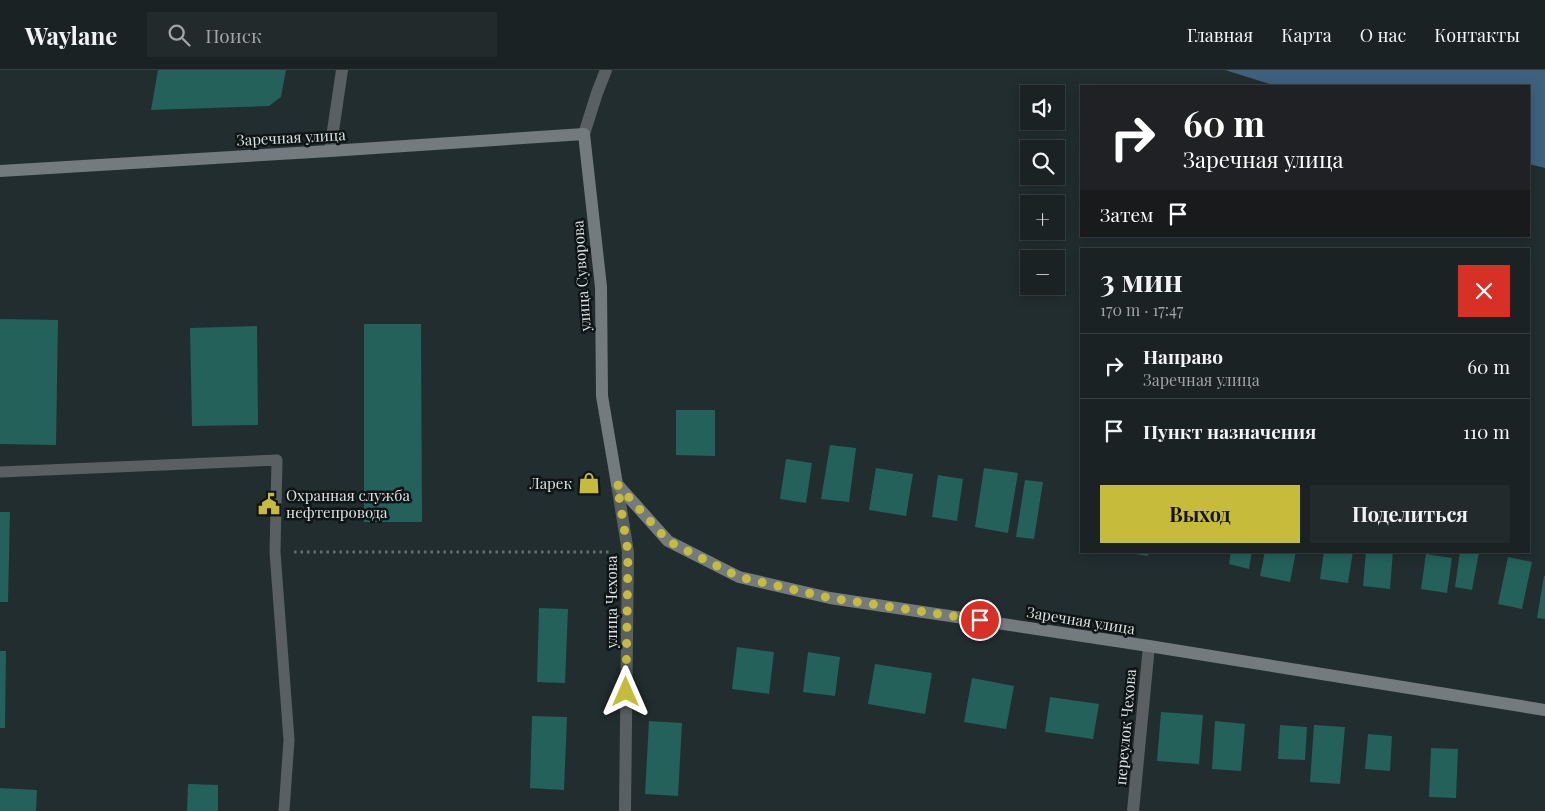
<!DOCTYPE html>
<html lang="ru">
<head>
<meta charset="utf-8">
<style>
  :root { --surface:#1a2223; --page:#232a2b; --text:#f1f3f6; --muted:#9fa4a6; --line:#383f41; --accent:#c7bb3b }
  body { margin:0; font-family:"Playfair Display",serif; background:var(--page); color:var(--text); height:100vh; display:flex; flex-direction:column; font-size:19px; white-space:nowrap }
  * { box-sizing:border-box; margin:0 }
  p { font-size:16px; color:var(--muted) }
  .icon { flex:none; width:28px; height:28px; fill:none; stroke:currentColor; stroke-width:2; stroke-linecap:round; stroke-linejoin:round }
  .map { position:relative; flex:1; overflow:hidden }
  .details { position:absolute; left:1080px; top:178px; width:450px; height:305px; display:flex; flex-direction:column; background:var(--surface); border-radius:0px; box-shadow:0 2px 12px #0003,0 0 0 1px var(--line) }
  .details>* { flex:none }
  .guide { position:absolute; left:1080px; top:15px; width:450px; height:152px; border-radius:0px; box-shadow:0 2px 12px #0003,0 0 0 1px var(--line); background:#202124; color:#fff; overflow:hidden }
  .controls { position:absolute; left:1020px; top:15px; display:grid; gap:10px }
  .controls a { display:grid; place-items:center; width:45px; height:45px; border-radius:0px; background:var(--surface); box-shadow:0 2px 12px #0003,0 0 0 1px var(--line); font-size:25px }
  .pin { position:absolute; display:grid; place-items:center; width:42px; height:42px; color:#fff; margin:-21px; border:2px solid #fff; border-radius:50%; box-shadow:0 1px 5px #0007 }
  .me { position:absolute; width:55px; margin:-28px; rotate:0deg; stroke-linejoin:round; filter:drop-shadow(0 0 4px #0008) }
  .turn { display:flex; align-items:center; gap:18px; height:105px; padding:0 20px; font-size:22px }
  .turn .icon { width:65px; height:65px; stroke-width:2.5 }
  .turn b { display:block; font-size:35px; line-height:42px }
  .then { display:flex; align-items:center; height:48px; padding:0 20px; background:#0003; gap:10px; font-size:19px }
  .round { display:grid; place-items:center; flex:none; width:52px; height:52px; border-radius:0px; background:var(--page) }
  .summary { display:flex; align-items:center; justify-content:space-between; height:85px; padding:0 20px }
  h1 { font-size:30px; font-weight:700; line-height:38px }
  .button { display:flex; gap:10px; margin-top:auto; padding:10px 20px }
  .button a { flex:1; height:58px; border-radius:0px; background:var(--accent); color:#111; font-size:20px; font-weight:700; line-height:58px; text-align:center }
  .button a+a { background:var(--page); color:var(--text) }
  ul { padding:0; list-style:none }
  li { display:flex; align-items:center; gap:15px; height:65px; padding:0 20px; border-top:1px solid var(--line) }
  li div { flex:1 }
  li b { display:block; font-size:19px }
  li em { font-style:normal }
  header { display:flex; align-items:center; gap:30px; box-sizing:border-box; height:70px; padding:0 25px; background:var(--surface); border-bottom:1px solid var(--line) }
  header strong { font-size:24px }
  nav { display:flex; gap:28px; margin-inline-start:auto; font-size:18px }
  .search { width:350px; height:45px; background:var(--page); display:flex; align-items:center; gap:12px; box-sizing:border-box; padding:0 18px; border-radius:0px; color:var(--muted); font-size:19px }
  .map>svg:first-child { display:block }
</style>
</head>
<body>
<header>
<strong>Waylane</strong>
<div class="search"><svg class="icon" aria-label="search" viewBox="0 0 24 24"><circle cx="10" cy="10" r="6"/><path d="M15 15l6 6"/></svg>Поиск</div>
<nav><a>Главная</a><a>Карта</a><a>О нас</a><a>Контакты</a></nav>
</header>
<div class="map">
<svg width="1545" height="741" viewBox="0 0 1545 741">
  <rect width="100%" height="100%" fill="#222d2f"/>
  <path fill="#3e617f" d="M1225 0H1545V98L1529 94V16H1276Z"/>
  <path fill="#23615a" d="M158 0H286L281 27 269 36 151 40Z
    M0 249 58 250 56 375 0 374Z
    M364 254H421L422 452H364Z
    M257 256 258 355 192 356 190 258Z
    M676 340H715V386L676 385Z
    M830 375 856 378 849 432 821 429Z
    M786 389 812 393 806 433 780 429Z
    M876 398 913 404 906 446 869 440Z
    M984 398 1018 403 1008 463 975 457Z
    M938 405 963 409 957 451 932 447Z
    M1025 410 1043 412 1034 469 1016 467Z
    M0 442H10L8 532H0Z
    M1122 481H1149L1148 486 1122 482Z
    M1231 481H1252L1249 499 1229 494Z
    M1265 481H1296L1290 512 1260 506Z
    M1324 481H1353L1348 513 1320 509Z
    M1366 481H1393L1390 519 1363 516Z
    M1460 481 1479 482 1472 520 1455 517Z
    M1426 484 1452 488 1447 523 1421 519Z
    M1508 487 1532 492 1522 539 1498 534Z
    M1544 506H1545V549L1537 548Z
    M539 538 568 539 565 613 537 612Z
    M737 577 774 582 769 624 732 619Z
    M0 581H6L5 658H0Z
    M808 582 840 587 835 626 803 622Z
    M875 594 932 603 925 644 868 634Z
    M972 608 1014 616 1006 659 964 652Z
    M1050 627 1099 634 1093 669 1045 662Z
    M1161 642 1203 645 1199 694 1157 691Z
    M532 646 567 647 564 720 530 718Z
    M649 651 682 653 678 726 645 724Z
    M1215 651 1245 654 1241 701 1212 699Z
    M1280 655 1307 657 1305 690 1278 689Z
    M1314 655 1345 657 1340 714 1310 712Z
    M1368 664 1392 666 1390 701 1365 699Z
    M1431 678 1458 679 1456 728 1429 727Z
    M188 714 218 715V741H187Z
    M0 718 37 720 36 741H0Z"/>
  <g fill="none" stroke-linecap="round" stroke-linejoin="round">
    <path stroke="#646d6f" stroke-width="3" stroke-dasharray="2.5 4" stroke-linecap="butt" d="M294 482H610"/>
    <path stroke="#5a5f61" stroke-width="11" d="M0 402 277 390 275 482 289 670 284 741"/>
    <path stroke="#5a5f61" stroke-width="12" d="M330 81 342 0
      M617 414 628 482 625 741
      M1133 741 1149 576"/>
    <path stroke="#5a5f61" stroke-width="12" d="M584 64 597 23 606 0"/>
    <path stroke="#747b7f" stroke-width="12" d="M0 101 330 81 584 64 601 217 602 326 617 414 668 471 739 507 830 528 1149 576 1545 640"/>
  </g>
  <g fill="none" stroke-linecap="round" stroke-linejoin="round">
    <path stroke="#c7bb3b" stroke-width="9" stroke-dasharray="0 16.2" d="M626 622 628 482 617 414 668 471 739 507 830 528 980 550"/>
  </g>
  <defs>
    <g id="shop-bare" transform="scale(1.725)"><path d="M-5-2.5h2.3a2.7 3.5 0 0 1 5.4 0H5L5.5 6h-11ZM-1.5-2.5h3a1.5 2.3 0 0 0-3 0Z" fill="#c7bb3b" stroke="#0f1415" stroke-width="2.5" paint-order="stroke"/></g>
    <g id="civic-bare" transform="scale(1.725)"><path d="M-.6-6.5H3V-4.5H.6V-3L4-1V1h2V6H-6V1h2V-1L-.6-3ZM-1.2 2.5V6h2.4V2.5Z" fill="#c7bb3b" stroke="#0f1415" stroke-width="2.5" paint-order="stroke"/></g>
  </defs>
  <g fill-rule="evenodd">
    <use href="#shop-bare" x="589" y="413"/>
    <use href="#civic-bare" x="269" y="434"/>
  </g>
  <g text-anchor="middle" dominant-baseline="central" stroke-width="5" stroke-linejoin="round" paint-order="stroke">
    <g font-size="15" fill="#dae1e2" stroke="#0f1415">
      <text transform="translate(291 67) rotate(-3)">Заречная улица</text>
      <text transform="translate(581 206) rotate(-94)">улица Суворова</text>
      <text transform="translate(611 532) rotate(-90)">улица Чехова</text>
      <text transform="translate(1081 550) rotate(9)">Заречная улица</text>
      <text transform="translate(1125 657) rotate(-85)">переулок Чехова</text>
    </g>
    <g font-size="15" fill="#dae1e2" stroke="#0f1415" text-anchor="end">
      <text x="572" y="413">Ларек</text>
      <text x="286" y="425" text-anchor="start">Охранная служба<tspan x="286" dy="17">нефтепровода</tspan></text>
    </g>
  </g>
</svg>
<div class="controls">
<a><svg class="icon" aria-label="sound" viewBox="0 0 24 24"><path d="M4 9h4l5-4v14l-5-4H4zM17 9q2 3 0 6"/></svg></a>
<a><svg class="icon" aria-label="search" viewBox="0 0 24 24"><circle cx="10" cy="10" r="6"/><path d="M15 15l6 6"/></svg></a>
<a>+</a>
<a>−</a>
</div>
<div class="pin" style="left:980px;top:550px;background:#d93025"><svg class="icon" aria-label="arrive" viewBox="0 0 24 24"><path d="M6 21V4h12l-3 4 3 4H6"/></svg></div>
<svg class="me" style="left:626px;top:622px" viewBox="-20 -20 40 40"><path d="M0-17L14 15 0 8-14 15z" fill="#c7bb3b" stroke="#fff" stroke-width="4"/></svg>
<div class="guide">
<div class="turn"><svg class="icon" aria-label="right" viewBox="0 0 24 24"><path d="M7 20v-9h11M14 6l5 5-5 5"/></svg><div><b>60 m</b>Заречная улица</div></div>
<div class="then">Затем<svg class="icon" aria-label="arrive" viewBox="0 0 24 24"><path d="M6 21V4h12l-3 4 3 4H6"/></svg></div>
</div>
<section class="details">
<div class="summary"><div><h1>3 мин</h1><p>170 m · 17:47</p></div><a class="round" style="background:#d93025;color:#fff"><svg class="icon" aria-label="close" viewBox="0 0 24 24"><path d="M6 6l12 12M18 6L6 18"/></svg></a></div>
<ul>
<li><svg class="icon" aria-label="right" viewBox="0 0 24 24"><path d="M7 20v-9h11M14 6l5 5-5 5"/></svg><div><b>Направо</b><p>Заречная улица</p></div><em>60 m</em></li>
<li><svg class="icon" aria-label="arrive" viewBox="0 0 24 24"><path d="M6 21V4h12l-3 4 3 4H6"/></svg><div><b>Пункт назначения</b></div><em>110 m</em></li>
</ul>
<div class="button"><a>Выход</a><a>Поделиться</a></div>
</section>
</div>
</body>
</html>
